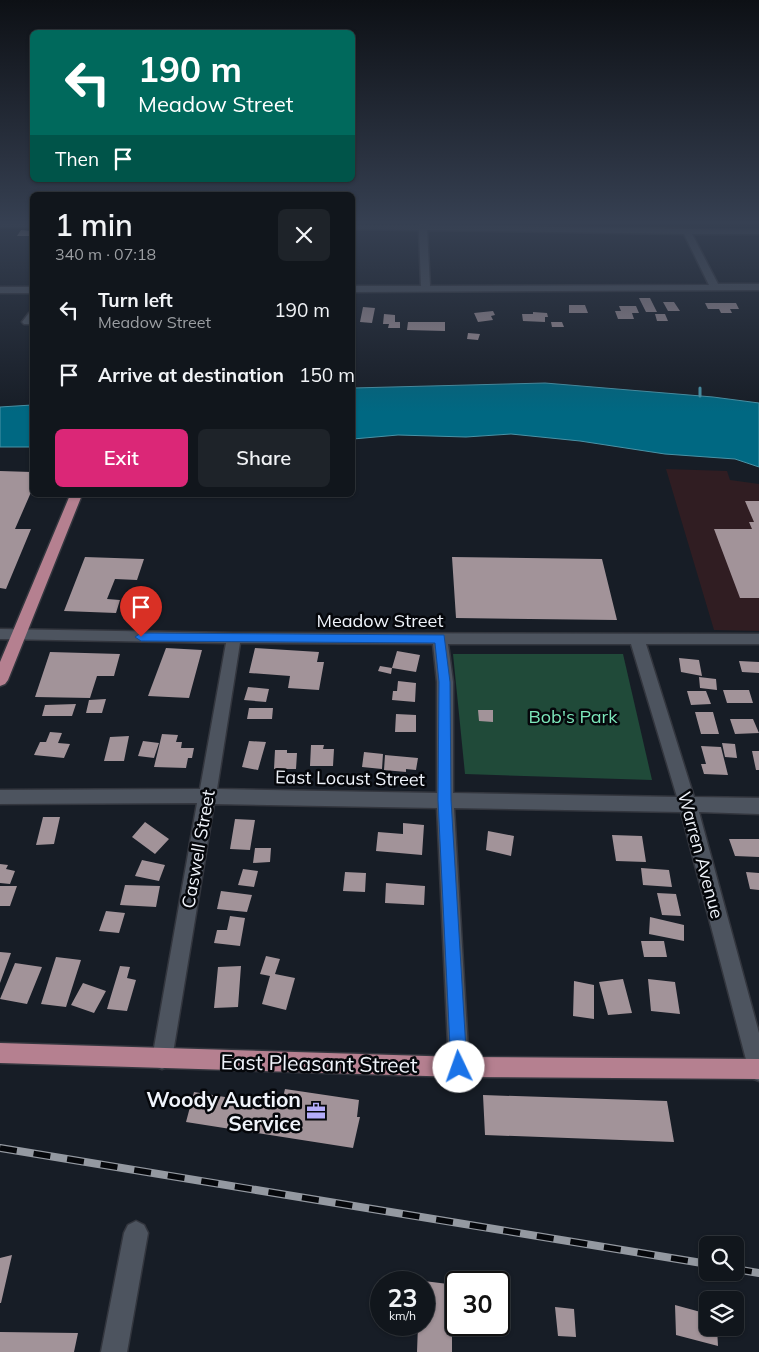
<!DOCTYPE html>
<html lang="en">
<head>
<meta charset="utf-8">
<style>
  :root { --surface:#11161c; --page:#1e2329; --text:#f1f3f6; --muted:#9c9fa3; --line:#30353b; --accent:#db2777 }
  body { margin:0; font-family:Mulish,sans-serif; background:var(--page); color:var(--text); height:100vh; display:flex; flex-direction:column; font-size:19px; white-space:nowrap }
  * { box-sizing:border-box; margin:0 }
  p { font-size:16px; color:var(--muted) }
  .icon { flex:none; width:28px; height:28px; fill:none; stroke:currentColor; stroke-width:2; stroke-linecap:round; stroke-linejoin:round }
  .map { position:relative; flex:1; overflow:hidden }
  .side { position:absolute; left:30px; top:192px; width:325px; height:305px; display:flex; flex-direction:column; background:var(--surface); border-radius:8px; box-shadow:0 1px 4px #0004,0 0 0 1px var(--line) }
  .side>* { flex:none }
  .guide { position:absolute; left:30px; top:30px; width:325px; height:152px; border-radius:8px; box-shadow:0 1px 4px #0004,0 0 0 1px var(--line); background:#00695c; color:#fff; overflow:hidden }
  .controls { position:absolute; left:699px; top:1236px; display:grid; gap:10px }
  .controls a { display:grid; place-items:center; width:45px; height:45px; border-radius:8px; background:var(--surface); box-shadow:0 1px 4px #0004,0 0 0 1px var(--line); font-size:25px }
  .speed { position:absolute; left:370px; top:1271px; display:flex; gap:10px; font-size:25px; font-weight:700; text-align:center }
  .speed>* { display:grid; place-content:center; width:65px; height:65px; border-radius:50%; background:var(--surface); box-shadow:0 1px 4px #0004,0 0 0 1px var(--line); line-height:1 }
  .speed small { font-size:12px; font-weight:400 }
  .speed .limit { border:2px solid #111; border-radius:8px; background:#fff; color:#111 }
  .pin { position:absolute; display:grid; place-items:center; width:42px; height:42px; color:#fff; margin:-51px -21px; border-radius:50% 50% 50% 0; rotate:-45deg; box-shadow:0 0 5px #0007 }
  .pin .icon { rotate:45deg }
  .me { position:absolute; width:55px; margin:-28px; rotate:357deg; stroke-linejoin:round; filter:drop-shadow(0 0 4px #0008) }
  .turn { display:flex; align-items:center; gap:18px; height:105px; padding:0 25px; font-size:22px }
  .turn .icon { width:65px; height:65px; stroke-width:2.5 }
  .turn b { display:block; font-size:35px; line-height:42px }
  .then { display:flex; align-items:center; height:48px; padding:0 25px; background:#0003; gap:10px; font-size:19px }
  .round { display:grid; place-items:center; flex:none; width:52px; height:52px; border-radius:8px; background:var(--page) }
  .summary { display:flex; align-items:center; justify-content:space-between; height:85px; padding:0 25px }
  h1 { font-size:30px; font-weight:600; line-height:38px }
  .action { display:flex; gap:10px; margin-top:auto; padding:10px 25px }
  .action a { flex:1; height:58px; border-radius:8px; background:var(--accent); color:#fff; font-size:20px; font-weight:600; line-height:58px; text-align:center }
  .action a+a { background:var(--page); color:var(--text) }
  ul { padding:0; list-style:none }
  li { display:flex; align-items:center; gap:15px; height:65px; padding:0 25px }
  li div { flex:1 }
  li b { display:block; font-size:19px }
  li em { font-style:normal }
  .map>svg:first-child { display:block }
</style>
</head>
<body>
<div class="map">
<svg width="759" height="1352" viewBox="0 0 759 1352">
  <rect width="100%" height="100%" fill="#171d26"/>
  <path fill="#301d22" d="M666 469 727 471 730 480 759 484V631L714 630Z"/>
  <path fill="#204a39" d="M453 654H623L652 780 465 774Z"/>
  <path fill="#006882" stroke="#4892a6" d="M545 383 713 397 759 403V467L735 459 665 454 580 441 511 434 466 437 398 435 353 439V388Z
    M32 405V447H0V407Z"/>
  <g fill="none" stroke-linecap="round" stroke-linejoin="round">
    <path stroke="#4892a6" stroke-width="3" d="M700 388V396"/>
  </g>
  <path fill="#a29399" d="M21 230 32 231V236H17Z
    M639 298H650L657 312H646Z
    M663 302H674L680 311H668Z
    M705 303H736L739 309H730L732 313H721L719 309H708Z
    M569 305H585L588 313H569Z
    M619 306H636L639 313H632L634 319H618L615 311H621Z
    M363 307 375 308 372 323 360 322Z
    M493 311 495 315 491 316 493 320 478 322 474 313Z
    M533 312 547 313 548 317H545V322L523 321 522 314H533Z
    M384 314 395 315V322H400V328H388L389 324H383Z
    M655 314H665L668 321H657Z
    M408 322H445V331L407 330Z
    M551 322H562L564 327H552Z
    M468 333 480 334 478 340 467 339Z
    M0 471 32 472V490L15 529H31L6 589 0 588Z
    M745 501H759V598H740L714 529H752L749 522H754Z
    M85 557 144 559 137 580 115 579 107 599 120 600 116 613 64 611Z
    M452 557 602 559 617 620 456 618Z
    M166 648 202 650 189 698 148 696Z
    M255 648 319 652 317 662H324L319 690 288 688 290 676 249 673Z
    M397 651 420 655 416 672 392 668Z
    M50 652 120 654 114 676H97L90 698 35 697Z
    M679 658 699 660 702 676 681 672Z
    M739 661 759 662V673L742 672Z
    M380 666 392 668 391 674 378 671Z
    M699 677 716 679 717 690 700 688Z
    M398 681 416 683 415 702 392 700 393 691H397Z
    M248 687 269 689 266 702 244 700Z
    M723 690H749L753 703H727Z
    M687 691H706L711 704 691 705Z
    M106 699 102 713H86L89 700Z
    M76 704 72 716H42L45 705Z
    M249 708H273L272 719H247Z
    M478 710H493V722L479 721Z
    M695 712H713L719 734H701Z
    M396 714 416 715V732H395Z
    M730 719H753L759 733 735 734Z
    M50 732 62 733 58 743 70 744 64 758 34 755 40 742H46Z
    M162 734 178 735 176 742H182L181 748H194L192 758H188L186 768 154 767Z
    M129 736 124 761H104L110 737Z
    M143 741 159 743 154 758 138 756Z
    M249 741 266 742 258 770 242 767Z
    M722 743 735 744 737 758 725 757Z
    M311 745H324L323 749H334L333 766H310Z
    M701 746 721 747 728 775 704 774 701 764H706Z
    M275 750H287V753H297L296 769H274Z
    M752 751H759V770H756Z
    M364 752 383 754 382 769 362 767Z
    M385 755 418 758 416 770 406 769V772L384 770Z
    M43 817H60L54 844 36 845Z
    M235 819 255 820 250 850 230 849Z
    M145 822 169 839 155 854 132 837Z
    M403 823 424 825 422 855 376 851 378 832 403 834Z
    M488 831 514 836 511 856 486 850Z
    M612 835 642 836 646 862 616 861Z
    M729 839H759V857L735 856Z
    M255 848H271L270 862 253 863Z
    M142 860 165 865 159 881 135 876Z
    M0 864 8 865 6 869 15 871 10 884 0 883Z
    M641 868 669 870 672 887 643 885Z
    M243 869 258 871 254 887 238 885Z
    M345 872 366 873 365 892 343 891Z
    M746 872 759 873V890L750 889Z
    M386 883 425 886 424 905 385 903Z
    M125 885 160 886 156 907 120 905Z
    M0 886H17L10 906H0Z
    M221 891 252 895 247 912 217 909Z
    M657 893 676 894 681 916 662 915Z
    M106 911 125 913 119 933 99 931Z
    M230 916 245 918 240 946 214 943 217 930H227Z
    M650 917 684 925V941L649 934Z
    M641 941H664L667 957H644Z
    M0 952 11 953 0 983Z
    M266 956 280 959 275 974 295 978 286 1010 262 1004 270 976 260 974Z
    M56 957 81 960 66 1007 41 1004Z
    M15 963 42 967 27 1004 0 999Z
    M120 966 130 967 127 978 136 980 127 1011 107 1009Z
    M241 966 238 1007 214 1008 218 967Z
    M623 979 632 1013 608 1015 599 982Z
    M648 979 675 982 680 1014 651 1011Z
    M574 981 594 985V1019L573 1016Z
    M83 983 106 991 94 1013 71 1005Z
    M285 1089 359 1100 357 1117H360L353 1148 186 1122 194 1092 281 1106Z
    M483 1095 667 1101 674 1142 485 1135Z
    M12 1255 1 1303H0V1258Z
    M424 1281 456 1285V1325H478V1334L452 1331V1352H417L418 1325H424Z
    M675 1305 708 1314V1328H717L718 1346 676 1335Z
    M555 1307 574 1309 576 1337 558 1336Z
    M0 1332 78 1333 74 1352H0Z"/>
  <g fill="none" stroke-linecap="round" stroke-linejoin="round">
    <g stroke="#33363e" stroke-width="3">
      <path id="minor" d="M0 223H32V227H0Z
        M419 223H427V225L759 230V234H692L718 284H759V290L352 292V286H421L419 230 352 229V225H419ZM427 230 684 234 709 285 430 286Z
        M0 287H32V293H0Z
        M32 312V321L30 324H24L22 322 29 313Z
        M0 629 234 633 759 634V644H646L694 797 759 798V814L699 812 759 1033V1081L752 1078 749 1071 681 812 454 808 469 1067 466 1074 459 1077 452 1074 449 1067 437 808 214 804 172 1059 169 1066 162 1069 155 1066 152 1059 197 803 0 804V790L200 789 226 643 0 639ZM240 643 433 644 437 682V793L217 789ZM448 644H631L677 797 453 793V682Z
        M136 1221 144 1225 148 1233 127 1352H101L124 1233 128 1225Z"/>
    </g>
    <g stroke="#33363e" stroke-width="3">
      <path id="major" d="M70 495H82L8 680 5 684 0 686V662Z
        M0 1043 459 1057 759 1059V1079L459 1077 0 1063Z"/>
    </g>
    <use href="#minor" fill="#4d545f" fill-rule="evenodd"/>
    <use href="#major" fill="#b58090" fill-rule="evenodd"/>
    <g stroke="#9499a1" stroke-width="8">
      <path id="rail" d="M0 1148 708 1264
        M735 1269 759 1273"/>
    </g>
    <use href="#rail" stroke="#05070b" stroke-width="5.5" stroke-dasharray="17" stroke-linecap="butt"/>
  </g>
  <linearGradient id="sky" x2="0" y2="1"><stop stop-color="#0d1015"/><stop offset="0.54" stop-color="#364052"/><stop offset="1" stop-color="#364052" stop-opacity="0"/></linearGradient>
  <rect width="759" height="412" fill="url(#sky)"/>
  <path fill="#1a73e8" stroke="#114b97" d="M141 633 444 635 450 682 451 800 467 1067 465 1073 459 1075 454 1073 451 1067 438 800 439 682 435 643 141 641 135 637Z"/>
  <defs>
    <g id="office-bare" transform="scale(1.5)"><path d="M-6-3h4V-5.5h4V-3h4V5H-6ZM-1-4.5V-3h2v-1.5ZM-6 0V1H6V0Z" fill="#b4acf9" stroke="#05070b" stroke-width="2.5" paint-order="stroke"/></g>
  </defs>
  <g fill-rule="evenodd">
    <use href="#office-bare" x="316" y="1111"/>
  </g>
  <g text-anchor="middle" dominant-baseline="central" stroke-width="5" stroke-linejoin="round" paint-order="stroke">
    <g font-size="18" fill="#f0f4fb" stroke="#05070b">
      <text x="380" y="620">Meadow Street</text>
      <text transform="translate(350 778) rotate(1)">East Locust Street</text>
      <text transform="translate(198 849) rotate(-80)">Caswell Street</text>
      <text transform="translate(701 855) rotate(75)">Warren Avenue</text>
    </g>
    <g font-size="18" fill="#7de8bb" stroke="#05070b">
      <text x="573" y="716">Bob's Park</text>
    </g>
    <g font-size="21" fill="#f0f4fb" stroke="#05070b">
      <text transform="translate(319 1063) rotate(1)">East Pleasant Street</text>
    </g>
    <g font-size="21" font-weight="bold" fill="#f0f4fb" stroke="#05070b" text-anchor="end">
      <text x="301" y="1099">Woody Auction<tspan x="301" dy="24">Service</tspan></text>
    </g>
  </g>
</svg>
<div class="controls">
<a><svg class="icon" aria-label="search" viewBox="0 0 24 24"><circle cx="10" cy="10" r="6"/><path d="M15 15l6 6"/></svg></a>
<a><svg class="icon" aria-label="layers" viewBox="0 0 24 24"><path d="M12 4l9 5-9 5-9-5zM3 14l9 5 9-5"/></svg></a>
</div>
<div class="speed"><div>23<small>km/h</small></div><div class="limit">30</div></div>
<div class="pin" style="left:141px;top:637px;background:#d93025"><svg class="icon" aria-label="arrive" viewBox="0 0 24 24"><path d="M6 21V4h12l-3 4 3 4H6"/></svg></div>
<svg class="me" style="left:459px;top:1067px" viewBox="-20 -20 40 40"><circle r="19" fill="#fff"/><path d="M0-13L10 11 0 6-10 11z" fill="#1a73e8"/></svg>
<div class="guide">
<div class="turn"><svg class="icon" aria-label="left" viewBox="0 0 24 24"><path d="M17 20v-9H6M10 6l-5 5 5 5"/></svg><div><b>190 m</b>Meadow Street</div></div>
<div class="then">Then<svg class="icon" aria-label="arrive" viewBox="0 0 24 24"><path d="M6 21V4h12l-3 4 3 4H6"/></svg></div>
</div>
<section class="side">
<div class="summary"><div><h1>1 min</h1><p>340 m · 07:18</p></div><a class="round"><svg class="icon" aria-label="close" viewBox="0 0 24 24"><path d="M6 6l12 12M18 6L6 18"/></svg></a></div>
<ul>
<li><svg class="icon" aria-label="left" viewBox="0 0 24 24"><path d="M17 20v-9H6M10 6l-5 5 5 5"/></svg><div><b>Turn left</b><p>Meadow Street</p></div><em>190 m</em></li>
<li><svg class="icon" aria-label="arrive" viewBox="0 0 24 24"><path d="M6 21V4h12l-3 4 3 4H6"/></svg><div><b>Arrive at destination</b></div><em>150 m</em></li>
</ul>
<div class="action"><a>Exit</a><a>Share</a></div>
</section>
</div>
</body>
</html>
